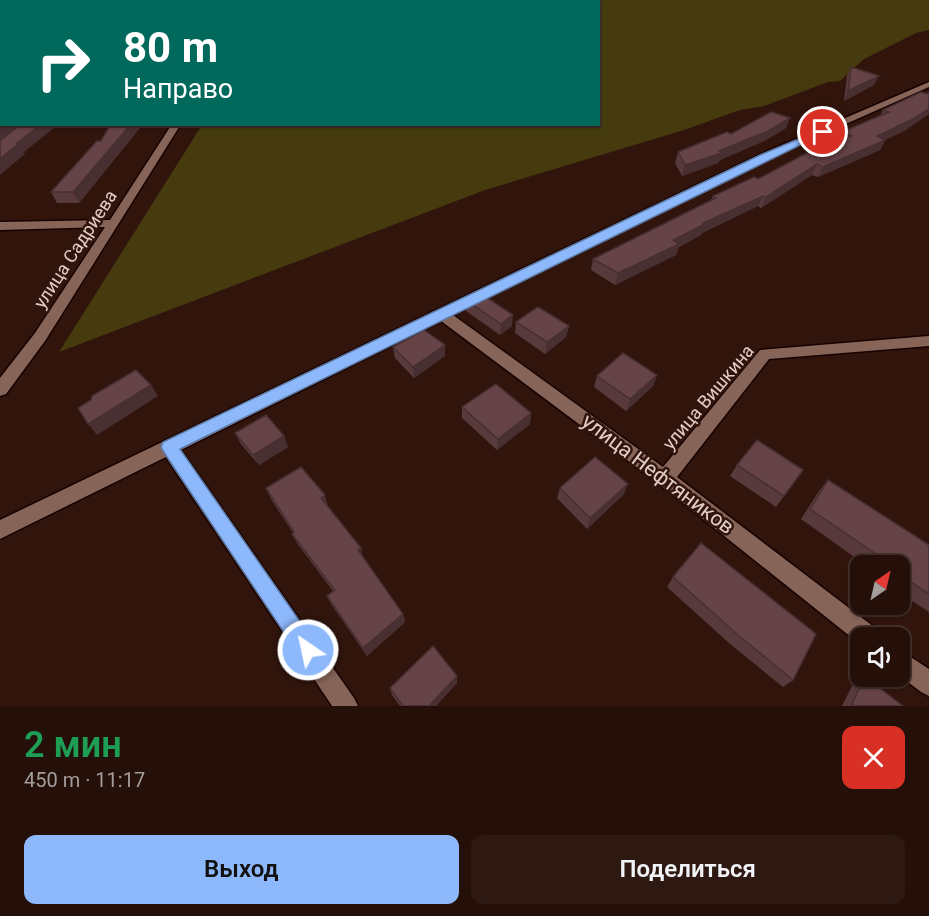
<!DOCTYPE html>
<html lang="ru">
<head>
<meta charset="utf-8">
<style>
  :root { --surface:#251009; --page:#2d1912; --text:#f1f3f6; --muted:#a39d9c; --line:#42302a; --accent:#8db9fc }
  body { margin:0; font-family:Roboto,sans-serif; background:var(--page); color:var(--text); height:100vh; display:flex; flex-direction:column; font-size:22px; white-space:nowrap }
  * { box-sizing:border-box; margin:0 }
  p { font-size:20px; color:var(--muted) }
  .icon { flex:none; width:33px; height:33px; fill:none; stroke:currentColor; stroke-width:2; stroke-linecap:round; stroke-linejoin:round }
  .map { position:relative; height:706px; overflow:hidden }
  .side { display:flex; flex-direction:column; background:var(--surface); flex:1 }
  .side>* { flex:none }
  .guide { position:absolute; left:0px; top:0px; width:600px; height:126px; box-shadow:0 2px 4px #0004,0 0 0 2px var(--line); background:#00695c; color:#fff; overflow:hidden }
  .needle { width:39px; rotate:34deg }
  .fabs { position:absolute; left:850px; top:555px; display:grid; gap:12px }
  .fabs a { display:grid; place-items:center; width:60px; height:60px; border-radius:12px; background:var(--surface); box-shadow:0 2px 4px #0004,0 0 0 2px var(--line); font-size:30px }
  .pin { position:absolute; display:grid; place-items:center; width:51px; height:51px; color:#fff; margin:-26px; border:3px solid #fff; border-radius:50%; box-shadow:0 2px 6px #0007 }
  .me { position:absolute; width:66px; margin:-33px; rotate:326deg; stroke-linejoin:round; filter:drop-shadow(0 0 4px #0008) }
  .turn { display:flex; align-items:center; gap:21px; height:126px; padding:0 24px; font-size:27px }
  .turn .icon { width:78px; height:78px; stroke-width:2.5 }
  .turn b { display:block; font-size:42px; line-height:51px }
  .round { display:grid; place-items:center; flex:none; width:63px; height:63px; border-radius:12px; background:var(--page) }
  .overview { display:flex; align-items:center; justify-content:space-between; height:102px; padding:0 24px }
  h1 { font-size:36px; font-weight:600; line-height:45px; color:#1e9e55 }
  .button { display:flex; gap:12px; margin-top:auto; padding:12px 24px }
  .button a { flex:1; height:69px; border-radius:12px; background:var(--accent); color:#111; font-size:24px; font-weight:600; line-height:69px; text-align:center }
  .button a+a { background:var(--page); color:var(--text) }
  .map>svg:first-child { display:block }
</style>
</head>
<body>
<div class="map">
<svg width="929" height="706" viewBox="0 0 929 706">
  <rect width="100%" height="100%" fill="#31150c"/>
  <path fill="#463b0e" d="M547 0H929V30L916 33 864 59 840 81 828 82 764 106 740 110 684 130 485 190 59 352 202 125 598 124V2L540 1Z"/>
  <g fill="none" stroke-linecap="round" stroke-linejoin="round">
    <g stroke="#170200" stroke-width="3">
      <path id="street" d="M257 0H263L256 2Z
        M929 82V87L767 159 453 315 663 467 760 350 929 336V346L769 359 677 477 878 630 881 638H861V645L659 484 441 321 181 450 354 698 358 706H332L166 457 0 539V520L759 155Z
        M172 124H181L45 341 6 394 0 396V378L35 333 105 227 0 230V222L110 220Z
        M900 650 929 669V696L921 692 900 676Z"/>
    </g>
    <use href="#street" fill="#866458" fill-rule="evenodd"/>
  </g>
  <path fill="#583a3d" d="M0 0H243L241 2H2V24H0Z
    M285 0H306L305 2H286Z
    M2 27V81H0V28Z
    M851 67 874 85 844 101 847 76Z
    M921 92 906 130 885 140 880 150 818 177 812 175 761 208 758 206 702 233 701 235 679 247 676 255 615 285 591 270 593 259 711 200 713 196 758 179 838 141 842 132 880 116 883 110Z
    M111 124H143L79 203H57L51 192 101 141Z
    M786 128 764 141 720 160 718 163 682 176 675 163 678 152 731 134Z
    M466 300 512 326 500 335 466 311Z
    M516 322 569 326 566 337 545 354 515 333Z
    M445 345V356L414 378 395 358 393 347Z
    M657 375 653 386 626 411 594 387 597 376Z
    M462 407 531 413 530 424 497 450 462 418Z
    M235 433 284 436 288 447 259 465 241 444Z
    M737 465 784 496 776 507 730 476Z
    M828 480 929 545V612L900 593V566H867L801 519 819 491Z
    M266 488 328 506 363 558 403 614 405 622 367 656 331 604 327 596 333 591 297 543 292 534 293 533 271 499Z
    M560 488 624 494 587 529 557 498Z
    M673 577 793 680 783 687 729 643 667 587Z
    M457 676V683L436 706H400L392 695 390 688Z
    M865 677 903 706H842L853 684Z"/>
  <path fill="#472f32" d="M233 0H243L241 2H231Z
    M879 76 874 85 844 101 848 91Z
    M929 109V114L906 130 885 140 880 150 818 177 823 167Z
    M790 118 786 128 764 141 720 160 718 163 682 176 685 165Z
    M4 124H22L0 143V128Z
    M41 124H59L24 152 25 154 0 175V159L17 143Z
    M131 124H143L79 203 73 192Z
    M817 164 812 175 761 208 766 197Z
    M763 196 758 206 702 233 701 235 679 247 676 255 615 285 618 273 673 240 703 223Z
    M513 315 512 326 500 335 501 324Z
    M569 326 566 337 545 354 547 342Z
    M445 345V356L414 378 413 367Z
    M657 375 653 386 626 411 630 399Z
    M151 385 158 396 97 435 88 424Z
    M531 413 530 424 497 450 498 439Z
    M284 436 288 447 259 465 253 455Z
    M628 484 624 494 587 529 590 518Z
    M325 495 328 506 325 508 321 498Z
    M361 548 363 557 360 560 358 550Z
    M403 614 405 622 367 656 363 648Z
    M457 676V683L436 706H429Z"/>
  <path fill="#664347" stroke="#472f32" stroke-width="1.5" d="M0 0H233L231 2H2V16H0Z
    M2 27V71H0V28Z
    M851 67 879 76 848 91Z
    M921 92 927 94 929 93V109L911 120 877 136 885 140 823 167 817 164 766 197 763 196 703 223 705 224 673 240 679 244 618 273 593 259 716 198 713 196 754 177 758 179 807 153 851 136 842 132 889 112 883 110Z
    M2 107V124H4L0 128V108Z
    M771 112 790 118 768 131 719 151 722 153 685 165 678 152 727 132 731 134Z
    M21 124H41L17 143H19L0 159V141Z
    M111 124H131L73 192H51L97 141H101Z
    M480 293 513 315 501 324 466 300Z
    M538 307 569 326 547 342 516 322Z
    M424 330 445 345 413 367 393 347Z
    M623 353 657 375 630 399 597 376Z
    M136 370 151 385 88 424 78 408 91 400 92 396Z
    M496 384 531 413 498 439 462 407Z
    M266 415 284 436 253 455 235 433Z
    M757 440 803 470 784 496 737 465Z
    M595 457 628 484 590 518 560 488Z
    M301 467 325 495 321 498 361 548 358 550 403 614 363 648 327 596 335 590 292 534 294 532 266 488Z
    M828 480 929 545V594L900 575V566H889V563L810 509Z
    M701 543 816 634 793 680 738 635 673 577Z
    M433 646 457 676 429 706H403L390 688Z
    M865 677 903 706H851Z"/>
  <path fill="#8db9fc" stroke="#5c78a4" stroke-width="1.5" d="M820 130 827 132 180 449 315 643 318 650 315 658 308 661 301 658 163 451 161 447 163 442 760 155Z"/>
  <g text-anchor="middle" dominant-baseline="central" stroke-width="5" stroke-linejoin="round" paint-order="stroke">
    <g font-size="18" fill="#e1cdc6" stroke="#31150c">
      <text transform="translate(75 249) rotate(-57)">улица Садриева</text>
      <text transform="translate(708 397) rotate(-50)">улица Вишкина</text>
    </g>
    <g font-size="21" fill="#e1cdc6" stroke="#31150c">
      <text transform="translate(658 474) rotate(37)">улица Нефтяников</text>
    </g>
  </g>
</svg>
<div class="fabs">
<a><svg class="needle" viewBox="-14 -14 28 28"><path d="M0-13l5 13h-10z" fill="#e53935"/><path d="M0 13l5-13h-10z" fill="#a39d9c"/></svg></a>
<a><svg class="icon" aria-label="sound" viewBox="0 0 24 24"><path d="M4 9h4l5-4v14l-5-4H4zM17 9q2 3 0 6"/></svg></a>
</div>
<div class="pin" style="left:823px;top:132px;background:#d93025"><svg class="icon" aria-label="arrive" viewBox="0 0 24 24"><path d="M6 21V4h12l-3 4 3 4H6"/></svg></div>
<svg class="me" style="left:308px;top:650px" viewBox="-20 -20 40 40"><circle r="17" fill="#8db9fc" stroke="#fff" stroke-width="3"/><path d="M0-11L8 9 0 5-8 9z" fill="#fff"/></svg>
<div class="guide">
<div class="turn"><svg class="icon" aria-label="right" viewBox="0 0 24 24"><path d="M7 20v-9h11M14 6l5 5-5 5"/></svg><div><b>80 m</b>Направо</div></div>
</div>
</div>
<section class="side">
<div class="overview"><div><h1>2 мин</h1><p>450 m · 11:17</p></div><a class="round" style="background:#d93025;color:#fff"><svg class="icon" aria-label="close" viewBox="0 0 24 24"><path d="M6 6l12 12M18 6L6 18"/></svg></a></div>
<div class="button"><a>Выход</a><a>Поделиться</a></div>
</section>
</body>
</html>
